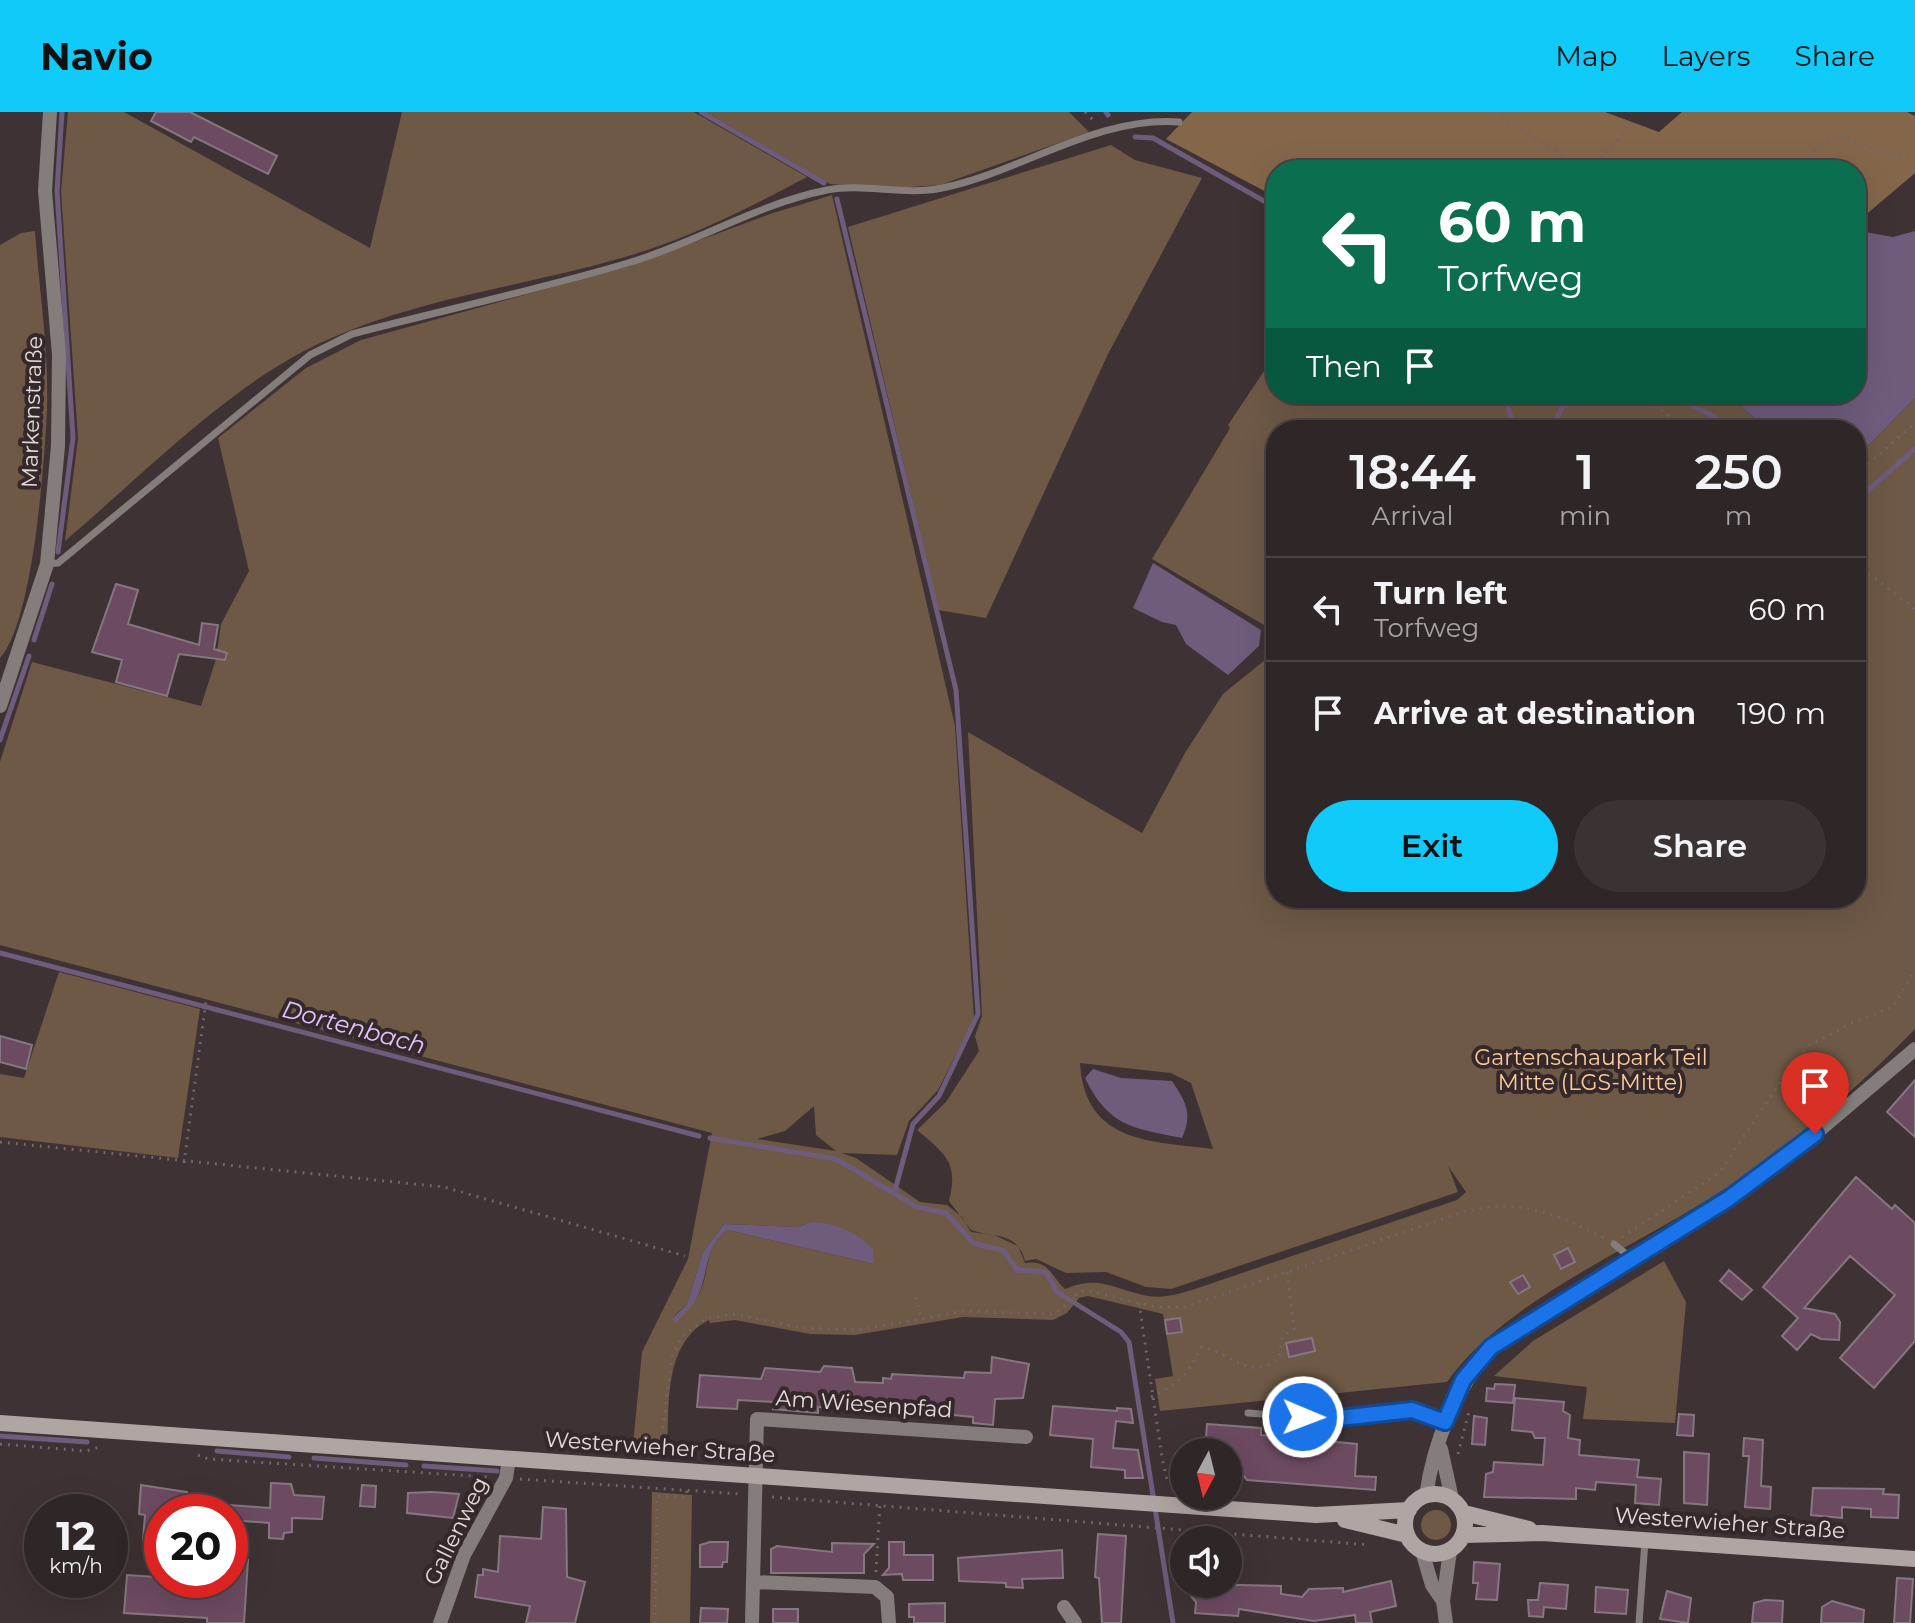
<!DOCTYPE html>
<html lang="en">
<head>
<meta charset="utf-8">
<style>
  :root { --surface:#2f2627; --page:#3b3233; --text:#f1f3f6; --muted:#a7a5a7; --line:#4a4344; --accent:#10cafa }
  body { margin:0; font-family:Montserrat,sans-serif; background:var(--page); color:var(--text); height:100vh; display:flex; flex-direction:column; font-size:30px; white-space:nowrap }
  * { box-sizing:border-box; margin:0 }
  p { font-size:26px; color:var(--muted) }
  .icon { flex:none; width:44px; height:44px; fill:none; stroke:currentColor; stroke-width:2; stroke-linecap:round; stroke-linejoin:round }
  .map { position:relative; flex:1; overflow:hidden }
  .details { position:absolute; left:1266px; top:308px; width:600px; height:488px; display:flex; flex-direction:column; background:var(--surface); border-radius:32px; box-shadow:0 8px 32px #0002,0 0 0 2px var(--line) }
  .details>* { flex:none }
  .banner { position:absolute; left:1266px; top:48px; width:600px; height:244px; border-radius:32px; box-shadow:0 8px 32px #0002,0 0 0 2px var(--line); background:#0b6e4f; color:#fff; overflow:hidden }
  .needle { width:52px; rotate:187deg }
  .fabs { position:absolute; left:1170px; top:1326px; display:grid; gap:16px }
  .fabs a { display:grid; place-items:center; width:72px; height:72px; border-radius:50%; background:var(--surface); box-shadow:0 8px 32px #0002,0 0 0 2px var(--line); font-size:40px }
  .speed { position:absolute; left:24px; top:1382px; display:flex; gap:16px; font-size:40px; font-weight:700; text-align:center }
  .speed>* { display:grid; place-content:center; width:104px; height:104px; border-radius:50%; background:var(--surface); box-shadow:0 8px 32px #0002,0 0 0 2px var(--line); line-height:1 }
  .speed small { font-size:20px; font-weight:400 }
  .speed .limit { border:12px solid #d22; background:#fff; color:#111 }
  .pin { position:absolute; display:grid; place-items:center; width:68px; height:68px; color:#fff; margin:-82px -34px; border-radius:50% 50% 50% 0; rotate:-45deg; box-shadow:0 0 8px #0007 }
  .pin .icon { rotate:45deg }
  .me { position:absolute; width:88px; margin:-44px; rotate:91deg; stroke-linejoin:round; filter:drop-shadow(0 0 6px #0008) }
  .turn { display:flex; align-items:center; gap:28px; height:168px; padding:0 40px; font-size:36px }
  .turn .icon { width:104px; height:104px; stroke-width:2.5 }
  .turn b { display:block; font-size:56px; line-height:68px }
  .then { display:flex; align-items:center; height:76px; padding:0 40px; background:#0003; gap:16px; font-size:30px }
  .eta { display:flex; justify-content:space-evenly; align-items:center; height:136px; text-align:center }
  .eta b { font-size:48px; font-weight:600; line-height:56px }
  .cta { display:flex; gap:16px; margin-top:auto; padding:16px 40px }
  .cta a { flex:1; height:92px; border-radius:48px; background:var(--accent); color:#111; font-size:32px; font-weight:600; line-height:92px; text-align:center }
  .cta a+a { background:var(--page); color:var(--text) }
  ul { padding:0; list-style:none }
  li { display:flex; align-items:center; gap:24px; height:104px; padding:0 40px; border-top:2px solid var(--line) }
  li div { flex:1 }
  li b { display:block; font-size:30px }
  li em { font-style:normal }
  header { display:flex; align-items:center; gap:48px; box-sizing:border-box; height:112px; padding:0 40px; background:var(--accent); color:#111 }
  header strong { font-size:38px }
  nav { display:flex; gap:44px; margin-inline-start:auto; font-size:28px }
  .map>svg:first-child { display:block }
</style>
</head>
<body>
<header>
<strong>Navio</strong>
<nav><a>Map</a><a>Layers</a><a>Share</a></nav>
</header>
<div class="map">
<svg width="1915" height="1511" viewBox="0 0 1915 1511">
  <rect width="100%" height="100%" fill="#3f3234"/>
  <path fill="#6d5945" fill-rule="evenodd" d="M68 0H124L370 136 402 0H694L807 65C749 96 688 127 625 145 519 176 406 187 306 238 222 281 138 367 65 429L78 326 61 79Z
    M706 0H1069L1089 20 940 73 895 76 830 72Z
    M1111 33 1135 48 1202 66 1108 242 986 506 938 498 848 115Z
    M832 83 955 614 974 907 938 978 909 1009 897 1043 841 1041 856 1046 920 1090 947 1093 962 1105 971 1120 994 1123 1018 1134 1025 1151C1049 1147 1050 1163 1065 1177 1099 1163 1111 1176 1143 1183 1160 1187 1175 1183 1192 1178L1457 1088 1466 1080 1448 1054 1458 1080 1171 1177 1146 1175 1106 1160 1066 1161 1036 1147 1025 1149C1017 1119 994 1126 971 1118L949 1089C959 1050 945 1042 917 1018L946 990 979 939 975 924 982 904 968 620 1142 721 1185 641 1223 582 1276 539V786H1856V346L1915 286V917C1852 982 1781 1042 1704 1090 1623 1140 1501 1193 1447 1270L1160 1299 1155 1267 1173 1264 1163 1202 1088 1184 1079 1186 1067 1201 1053 1208 963 1205 855 1223 810 1222 735 1208 710 1211 709 1208C661 1232 670 1300 667 1346L632 1343 642 1240 688 1147 712 1021 0 833V650L32 550 201 594 216 547 221 512 249 459 218 326 306 256 361 228 630 154 773 101ZM1080 951 1171 961 1191 971 1213 1037C1151 1029 1085 1032 1080 951ZM814 994 816 1023 836 1039 757 1027 785 1019ZM811 1110 874 1152 728 1118C703 1133 711 1163 697 1186 692 1194 680 1201 672 1206L687 1192 703 1140 724 1112 799 1115Z
    M35 119C39 177 49 238 47 296 45 348 33 511 0 546V133L21 121Z
    M1276 241V282H1727L1768 318H1276V520L1152 447 1230 316 1228 313Z
    M59 860 200 897 178 1046 0 1025V962L24 966Z
    M1664 1149 1686 1190 1675 1311 1583 1307 1587 1275 1494 1264 1533 1229Z
    M652 1380 692 1383 690 1511H650Z
    M1421 1413a15 15 0 1 1 30 0a15 15 0 1 1-30 0Z"/>
  <path fill="#84674b" d="M1192 0H1605L1659 20 1682 0H1907L1915 4V61L1856 111V58H1276V85L1166 27Z"/>
  <path fill="#6f5c7c" d="M1859 119 1893 125 1915 119V286L1856 346V318H1768L1727 282H1856V120Z
    M1153 451 1261 518 1259 534 1228 563 1186 532 1176 513 1162 510 1133 496Z
    M1093 957 1121 966 1172 969C1186 990 1193 1002 1182 1026 1133 1016 1109 1015 1085 966Z
    M811 1110C836 1111 856 1120 873 1137L874 1152 728 1118C704 1133 709 1163 697 1186 692 1195 683 1203 676 1211L672 1207 687 1192 703 1140 724 1112 799 1115Z"/>
  <g fill="none" stroke-linecap="round" stroke-linejoin="round">
    <path stroke="#6f5c7c" stroke-width="5" d="M701 0 824 71
      M1106 0 1108 3
      M1135 25 1153 26 1276 96
      M837 87 956 578 978 902 939 984 913 1012 894 1082
      M1504 282 1515 318
      M1670 282 1715 305 1723 318
      M1549 318 1563 295 1586 282
      M1856 389 1915 337
      M58 440 73 326 57 79 62 0
      M34 528 52 472
      M0 628 29 544
      M0 841 699 1024
      M710 1026 836 1047 917 1095 946 1101 973 1131 1004 1139 1017 1158 1046 1160 1057 1180 1121 1220 1129 1230 1173 1511
      M0 1324 87 1330
      M217 1339 289 1345
      M314 1346 406 1353
      M424 1354 497 1359"/>
  </g>
  <path fill="#6c4a60" stroke="#84777f" stroke-width="2" d="M156 0H190L277 44 268 62 194 25 191 30 151 9Z
    M116 472 138 478 128 512 199 533 202 511 218 513 214 537 227 541 225 548 179 542 167 584 116 570 122 548 92 540Z
    M0 924 32 933 26 957 0 950Z
    M1915 968V1025L1887 1000Z
    M1856 1065 1892 1097 1895 1093 1915 1111V1229L1874 1276 1840 1246 1895 1183 1850 1144 1804 1196 1835 1202 1840 1210 1839 1228 1821 1227 1811 1222 1797 1238 1782 1224 1798 1206 1763 1175Z
    M1568 1136 1575 1150 1561 1157 1554 1143Z
    M1729 1158 1752 1178 1742 1188 1720 1169Z
    M1523 1163 1530 1175 1518 1182 1510 1170Z
    M1180 1206 1182 1220 1167 1222 1165 1208Z
    M1312 1226 1315 1239 1289 1245 1286 1231Z
    M992 1245 1029 1252 1023 1286 995 1287 993 1313 973 1311V1305L934 1301V1298L818 1295V1301L773 1297 774 1290 738 1288 737 1297 697 1295 700 1263 761 1267 765 1256 820 1260 824 1254 852 1256 855 1270 883 1271V1266L891 1267 892 1262 964 1266 965 1260 991 1261Z
    M1495 1272 1515 1273 1513 1291 1486 1289 1487 1276 1494 1277Z
    M1515 1286 1564 1290 1563 1299 1570 1303 1568 1326 1580 1328 1579 1343 1639 1348 1637 1365 1661 1367 1659 1393 1635 1391 1636 1373 1596 1370 1595 1378 1576 1376V1387L1484 1385 1486 1362 1493 1360 1494 1350 1543 1353 1545 1326H1535L1532 1320 1512 1318Z
    M1053 1294 1117 1299V1296L1131 1297 1133 1311 1116 1309 1113 1336 1138 1338 1143 1366H1125V1358L1091 1355 1093 1327 1050 1323Z
    M1679 1302 1694 1303 1693 1324 1677 1323Z
    M1474 1304 1487 1306 1485 1333 1472 1332Z
    M1207 1312 1261 1316V1323L1357 1332 1355 1364 1376 1365 1375 1378 1247 1368 1240 1359 1228 1358V1340H1205Z
    M1744 1326 1763 1328 1761 1374 1771 1375 1770 1397 1745 1395 1749 1344H1743Z
    M1684 1340 1709 1342 1707 1393 1684 1391Z
    M271 1371 291 1372 294 1383 324 1385 322 1407 292 1406V1420L284 1421 283 1427 269 1426V1411L230 1408V1393L270 1396Z
    M141 1373 187 1380 186 1400H162L158 1429 143 1428 145 1403 139 1402Z
    M362 1373 376 1374 375 1395 360 1394Z
    M1813 1376 1884 1377 1883 1382 1899 1383 1898 1406 1871 1405V1397L1842 1395V1406L1811 1403Z
    M432 1380 459 1382 453 1406 407 1401 408 1381Z
    M543 1395 566 1397 567 1465 585 1470 575 1511H526L530 1494 475 1485 478 1463H483V1457L498 1460 500 1424 541 1427Z
    M1098 1422 1126 1424 1121 1511H1102L1099 1466 1095 1465Z
    M710 1430H728L727 1450H723L722 1455H700V1433Z
    M889 1430H904V1443H933V1468H903L902 1462 883 1463 889 1456Z
    M832 1431 874 1432 864 1442V1461H771V1437L777 1434 832 1440Z
    M1062 1438 1063 1466 1022 1467 1023 1476 1006 1475V1471L959 1469 958 1446Z
    M230 1447 248 1448 244 1511H207V1506L124 1501 127 1463 230 1470Z
    M1474 1450 1500 1452 1497 1488 1476 1487 1478 1471H1473Z
    M1897 1466 1913 1467 1910 1511H1894Z
    M1391 1469 1396 1494 1370 1500 1372 1511H1356L1355 1503 1314 1509 1239 1497 1238 1504 1195 1501 1196 1490 1191 1484 1197 1472 1281 1474V1482L1302 1485 1309 1477 1343 1476V1480Z
    M1540 1471 1568 1473 1566 1497 1544 1495 1543 1505 1529 1504 1528 1488H1538Z
    M1596 1475 1628 1478 1626 1502 1595 1500Z
    M1667 1479 1691 1486 1688 1511 1660 1507Z
    M1765 1488 1783 1489 1782 1511H1752L1754 1491Z
    M1832 1489 1864 1498 1863 1511H1821L1822 1495Z
    M945 1491V1511H914V1505H909V1492Z
    M701 1496 728 1497 727 1511H700Z
    M773 1497H798V1511H773Z"/>
  <g fill="none" stroke-linecap="round" stroke-linejoin="round">
    <path stroke="#716567" stroke-width="3" stroke-dasharray="2 6" stroke-linecap="butt" d="M1085 0 1094 9
      M1494 0 1585 58
      M1589 58 1624 22
      M1788 58 1837 22 1886 43 1915 44
      M1643 282 1685 318
      M1856 363 1915 311
      M1856 452 1915 497
      M0 1030 444 1075 685 1144
      M184 1051 206 889
      M1622 1125 1719 1061 1791 954 1810 933 1852 911 1893 895 1915 858
      M916 1185 921 1205
      M1139 1191 1162 1345 1167 1368 1176 1376
      M1151 1285C1178 1273 1189 1262 1201 1235 1230 1239 1249 1271 1279 1246L1282 1225 1294 1217 1287 1159
      M0 1332 86 1339 100 1335
      M660 1340 672 1245 682 1224 705 1207 734 1202 802 1216 860 1218 963 1199 1050 1202C1067 1199 1070 1181 1086 1178L1155 1195H1185L1463 1100C1520 1085 1556 1102 1606 1127
      M1458 1342 1469 1299
      M198 1343 208 1347 489 1365
      M520 1367 740 1382
      M772 1385 1370 1433
      M876 1460 880 1391
      M655 1511 657 1384 686 1385 687 1379"/>
    <path stroke="#847d7b" stroke-width="7" d="M47 452 58 451 310 243 352 222C444 198 537 178 628 151 696 131 757 92 827 78 865 71 904 84 942 76 1021 60 1096 4 1179 10
      M1614 1132 1631 1146
      M1248 1301 1330 1307 1412 1298 1445 1310
      M1639 1511 1645 1429"/>
    <path stroke="#847d7b" stroke-width="14" d="M0 594 47 452 58 334 59 243 45 79 50 0
      M1441 1337 1452 1387
      M1426 1384C1434 1327 1455 1279 1491 1235L1728 1087 1815 1022 1915 937
      M1422 1439 1432 1473 1443 1489
      M753 1470 875 1475 887 1485 889 1511
      M1064 1495 1075 1511
      M440 1511 464 1443 506 1366 509 1347
      M752 1511 757 1307 1026 1325
      M1446 1511 1443 1489 1450 1439"/>
    <path stroke="#afa5a2" stroke-width="16" d="M0 1311 1316 1403 1409 1398
      M1405 1412a30 30 0 1 1 60 0a30 30 0 1 1-60 0Z
      M1464 1401 1529 1417
      M1345 1408 1407 1423
      M1463 1423 1542 1421 1915 1447"/>
  </g>
  <g fill="none" stroke-linecap="round" stroke-linejoin="round">
    <g stroke="#114b97" stroke-width="20">
      <path id="route" d="M1303 1305 1330 1307 1412 1298 1445 1310 1463 1268 1491 1235 1728 1087 1815 1022"/>
    </g>
    <use href="#route" stroke="#1a73e8" stroke-width="14"/>
  </g>
  <g text-anchor="middle" dominant-baseline="central" stroke-width="8" stroke-linejoin="round" paint-order="stroke">
    <g font-size="22" fill="#e3dbdc" stroke="#35282a">
      <text transform="translate(32 300) rotate(-88)">Markenstraße</text>
      <text transform="translate(864 1292) rotate(4)">Am Wiesenpfad</text>
      <text transform="translate(660 1335) rotate(4)">Westerwieher Straße</text>
      <text transform="translate(1730 1411) rotate(4)">Westerwieher Straße</text>
      <text transform="translate(456 1419) rotate(-64)">Gallenweg</text>
    </g>
    <g font-size="22" fill="#fccb99" stroke="#35282a">
      <text x="1591" y="945">Gartenschaupark Teil<tspan x="1591" dy="25">Mitte (LGS-Mitte)</tspan></text>
    </g>
    <g font-size="24" font-style="italic" fill="#e3c2fc" stroke="#35282a">
      <text transform="translate(354 915) rotate(15)">Dortenbach</text>
    </g>
  </g>
</svg>
<div class="fabs">
<a><svg class="needle" viewBox="-14 -14 28 28"><path d="M0-13l5 13h-10z" fill="#e53935"/><path d="M0 13l5-13h-10z" fill="#a7a5a7"/></svg></a>
<a><svg class="icon" aria-label="sound" viewBox="0 0 24 24"><path d="M4 9h4l5-4v14l-5-4H4zM17 9q2 3 0 6"/></svg></a>
</div>
<div class="speed"><div>12<small>km/h</small></div><div class="limit">20</div></div>
<div class="pin" style="left:1815px;top:1022px;background:#d93025"><svg class="icon" aria-label="arrive" viewBox="0 0 24 24"><path d="M6 21V4h12l-3 4 3 4H6"/></svg></div>
<svg class="me" style="left:1303px;top:1305px" viewBox="-20 -20 40 40"><circle r="17" fill="#1a73e8" stroke="#fff" stroke-width="3"/><path d="M0-11L8 9 0 5-8 9z" fill="#fff"/></svg>
<div class="banner">
<div class="turn"><svg class="icon" aria-label="left" viewBox="0 0 24 24"><path d="M17 20v-9H6M10 6l-5 5 5 5"/></svg><div><b>60 m</b>Torfweg</div></div>
<div class="then">Then<svg class="icon" aria-label="arrive" viewBox="0 0 24 24"><path d="M6 21V4h12l-3 4 3 4H6"/></svg></div>
</div>
<section class="details">
<div class="eta">
<div><b>18:44</b><p>Arrival</p></div>
<div><b>1</b><p>min</p></div>
<div><b>250</b><p>m</p></div>
</div>
<ul>
<li><svg class="icon" aria-label="left" viewBox="0 0 24 24"><path d="M17 20v-9H6M10 6l-5 5 5 5"/></svg><div><b>Turn left</b><p>Torfweg</p></div><em>60 m</em></li>
<li><svg class="icon" aria-label="arrive" viewBox="0 0 24 24"><path d="M6 21V4h12l-3 4 3 4H6"/></svg><div><b>Arrive at destination</b></div><em>190 m</em></li>
</ul>
<div class="cta"><a>Exit</a><a>Share</a></div>
</section>
</div>
</body>
</html>
